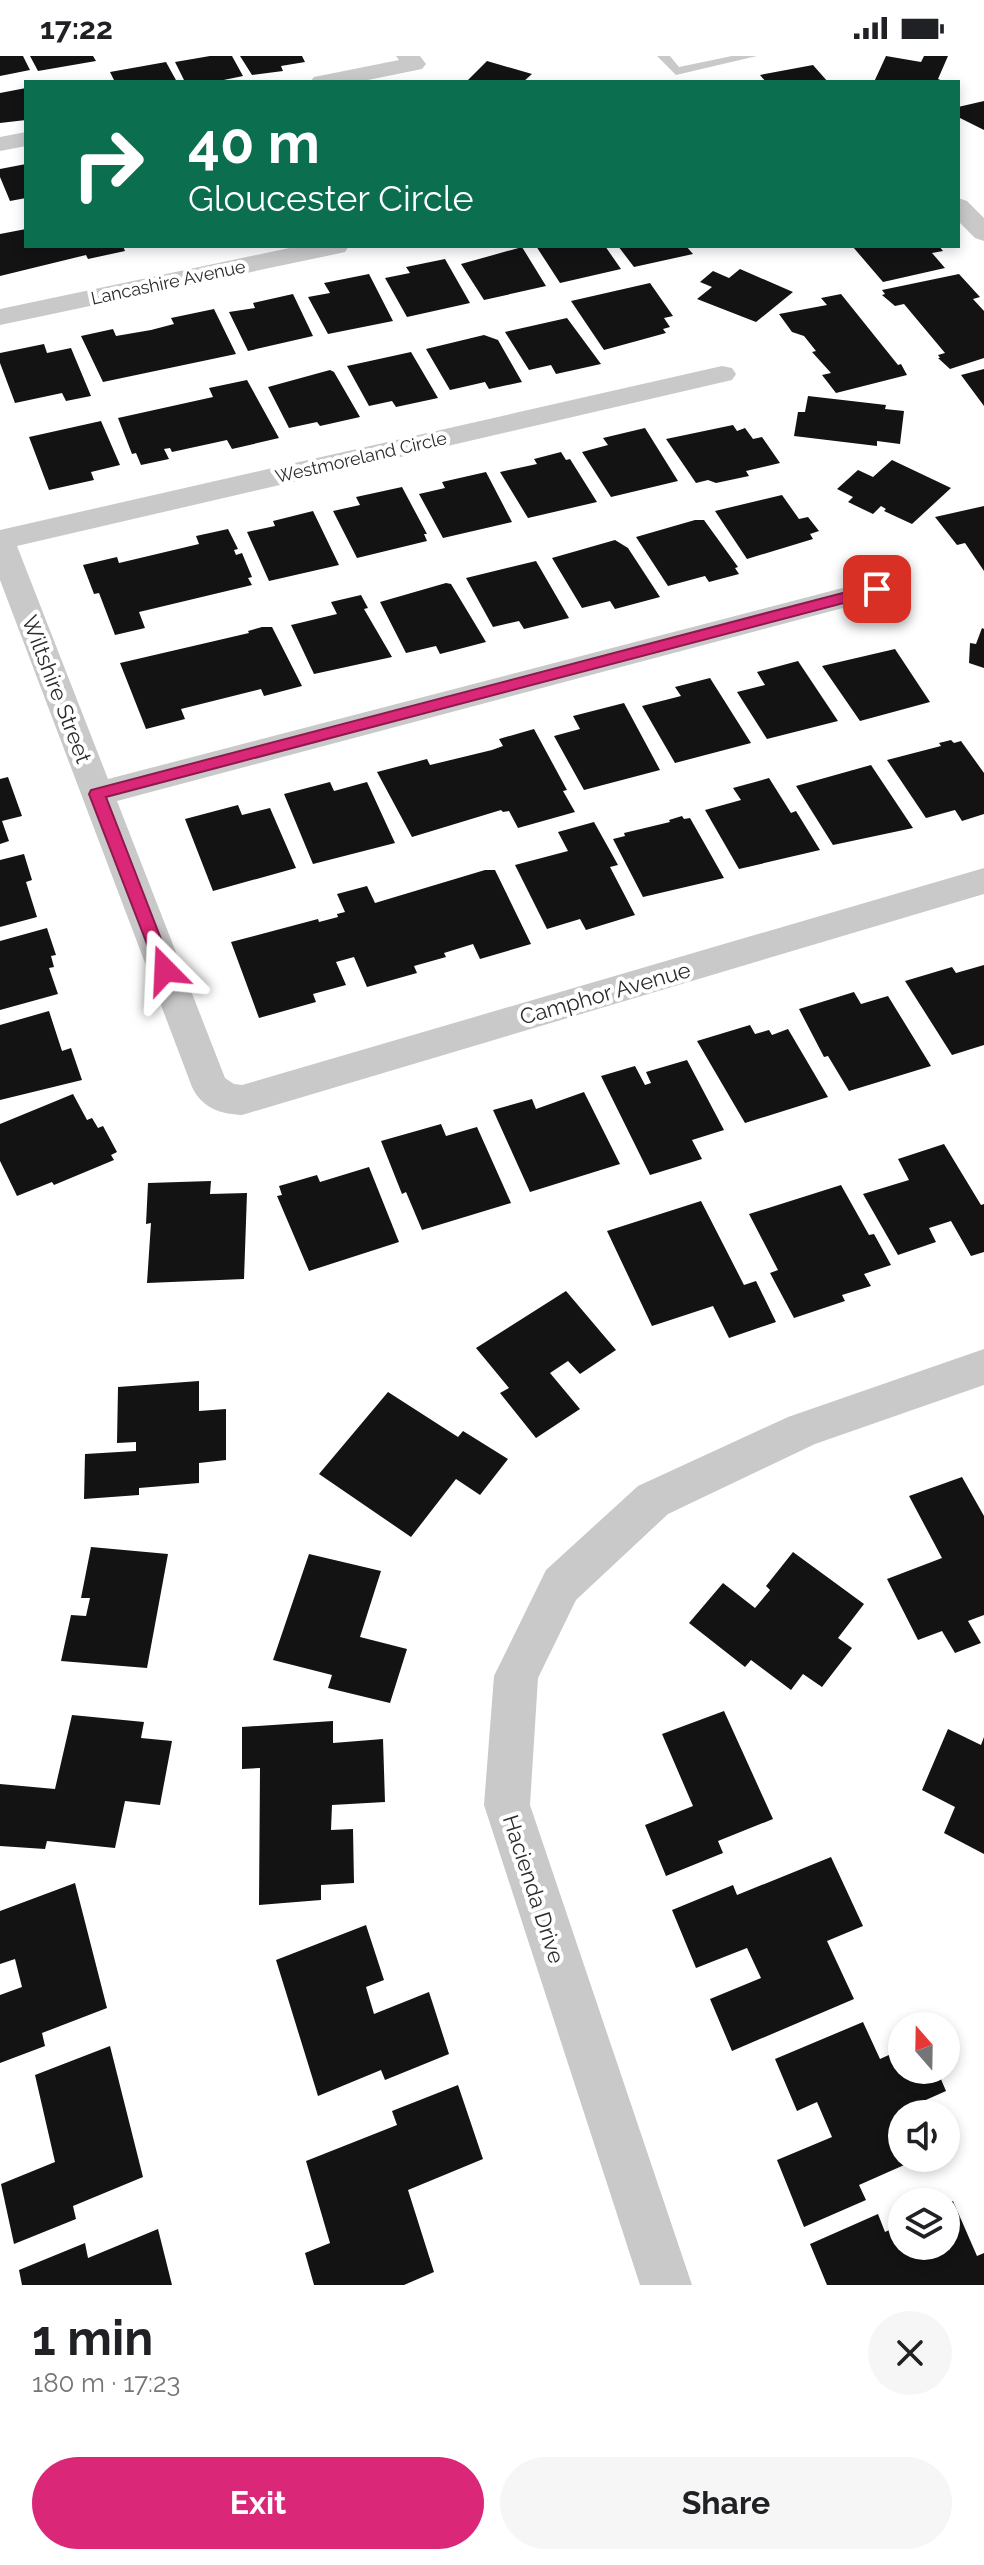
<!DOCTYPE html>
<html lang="en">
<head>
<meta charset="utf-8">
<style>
  :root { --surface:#fff; --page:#f6f6f6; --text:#202124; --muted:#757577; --accent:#db2777 }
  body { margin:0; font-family:Raleway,sans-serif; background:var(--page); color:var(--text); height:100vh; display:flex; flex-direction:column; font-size:30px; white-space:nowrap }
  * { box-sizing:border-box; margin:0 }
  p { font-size:26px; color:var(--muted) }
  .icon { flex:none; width:44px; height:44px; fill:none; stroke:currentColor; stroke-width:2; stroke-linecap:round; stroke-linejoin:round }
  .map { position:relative; height:2229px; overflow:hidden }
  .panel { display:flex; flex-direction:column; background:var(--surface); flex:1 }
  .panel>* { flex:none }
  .hud { position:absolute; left:24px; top:24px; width:936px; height:168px; border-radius:0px; box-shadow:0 4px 12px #0003; background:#0b6e4f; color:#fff; overflow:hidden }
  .needle { width:52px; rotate:340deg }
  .fabs { position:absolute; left:888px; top:1956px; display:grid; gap:16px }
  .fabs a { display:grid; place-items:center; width:72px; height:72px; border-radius:50%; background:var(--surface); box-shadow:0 4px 12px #0003; font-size:40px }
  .pin { position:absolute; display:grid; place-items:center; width:68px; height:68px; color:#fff; margin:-34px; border-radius:16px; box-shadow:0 4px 12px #0006 }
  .me { position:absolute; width:88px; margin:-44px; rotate:339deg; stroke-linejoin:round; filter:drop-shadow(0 0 6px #0008) }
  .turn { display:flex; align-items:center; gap:28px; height:168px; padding:0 32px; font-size:36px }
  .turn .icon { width:104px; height:104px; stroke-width:2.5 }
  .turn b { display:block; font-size:56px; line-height:68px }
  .round { display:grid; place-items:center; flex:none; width:84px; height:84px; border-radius:42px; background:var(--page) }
  .summary { display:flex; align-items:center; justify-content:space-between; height:136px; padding:0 32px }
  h1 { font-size:48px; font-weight:700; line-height:60px }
  .button { display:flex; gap:16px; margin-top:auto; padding:16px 32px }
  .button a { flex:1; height:92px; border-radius:48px; background:var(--accent); color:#fff; font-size:32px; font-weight:700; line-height:92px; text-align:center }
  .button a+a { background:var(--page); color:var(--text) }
  .status { display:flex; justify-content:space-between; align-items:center; height:56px; padding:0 40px; background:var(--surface); direction:ltr }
  .status svg { height:22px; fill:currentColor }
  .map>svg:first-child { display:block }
</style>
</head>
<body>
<div class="status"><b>17:22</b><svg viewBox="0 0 49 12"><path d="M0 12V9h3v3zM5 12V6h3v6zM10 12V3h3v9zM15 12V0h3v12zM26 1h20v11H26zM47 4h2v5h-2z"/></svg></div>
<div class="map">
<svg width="984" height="2229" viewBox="0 0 984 2229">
  <rect width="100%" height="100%" fill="#fff"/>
  <path fill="#131313" d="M0 0H23L30 14 0 20Z
    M30 0H93L96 5 38 15Z
    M210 0H232L243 20 214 26H185L175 6Z
    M240 0H302L305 6 281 10 283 15 252 19Z
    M886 0 921 6 924 0H948L938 23 945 26H874Z
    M487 5 532 18 523 26H466Z
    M166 6 177 26H115L110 16Z
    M813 9 828 26H766L760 19Z
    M26 32V64L0 67V37Z
    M984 45V74L958 61V51Z
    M26 108V142L10 145 0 121V113Z
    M26 173V190H123L125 195 88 203 86 199 0 220V178Z
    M536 190H605L621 213 560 227Z
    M618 190H686L693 198 634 211Z
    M939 190 943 195 932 197 945 212 883 226 853 191Z
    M522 191 546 230 484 244 461 208Z
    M445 203 470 247 407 261 385 222 410 217 406 211Z
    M740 213 793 236 756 266 697 243 712 231 700 226 713 215 729 222Z
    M369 218 393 265 328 278 308 241 330 237 324 227Z
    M959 218 980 241 973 243 984 255V302L950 313 938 302H940L938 299 945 297 904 248 895 250 882 239 885 238 882 234Z
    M650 227 673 260 664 262 670 271 663 273 666 277 604 294 571 245Z
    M293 238 313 280 248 295 229 256 255 252 253 247Z
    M841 238 898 309 901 308 907 319 836 337 822 319 831 317 812 296 816 295 804 280 792 276 779 258 827 249 821 242Z
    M214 253 236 298 103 326 81 280 113 273 116 280 151 274 174 268 171 262Z
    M567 262 601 308 556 318 551 309 529 314 505 276Z
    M484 279 498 284 522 326 489 333 485 326 450 334 426 293Z
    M44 288 47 297 71 292 91 340 66 345 62 337 15 347 0 307V297Z
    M411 296 438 342 396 351 392 345 369 350 347 310Z
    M984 313V350L961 319Z
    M330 314 334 316 360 361 320 370 317 366 289 372 268 331Z
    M247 324 279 382 232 393 227 384 172 396 170 392 164 393 169 403 141 409 136 397 132 398 118 362 213 341 209 332Z
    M808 340 886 349 885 353 904 355 900 388 877 385V390L794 380 798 356H805Z
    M101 365 120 409 91 416 94 424 49 434 29 381Z
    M733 369 737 375 745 372 753 383 762 381 780 407 746 415 749 420 716 427 708 424 696 427 666 383Z
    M645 372 678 425 611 441 582 396 608 389 603 382Z
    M561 396 566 404 570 403 597 446 528 462 500 416 537 408 534 403Z
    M892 404 951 432 912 468 884 455 886 453 881 450 873 458 848 446 853 441 837 433 858 414 873 421Z
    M486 416 512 466 443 482 419 438 445 432 442 426Z
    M402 431 427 478H424L427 485 357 502 333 455 360 449 356 441Z
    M782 439 799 463 808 461 819 475 810 478 813 483 747 503 715 455Z
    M984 450V515L965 487 957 489 935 461Z
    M313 455 339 509 269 525 247 476 275 470 273 465Z
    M695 464H704L738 511 735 512 739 518 709 526 705 520 668 530 636 481Z
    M228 473 238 493 234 494 236 499 242 497 252 521 248 522 252 529 139 556 145 572 115 579 99 537 94 538 83 509 117 501 119 507 199 488 196 480Z
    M615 484 628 492 660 541 615 553 610 545 582 552 552 502Z
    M536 505 569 562 524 573 519 565 493 571 466 522Z
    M446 527 451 528 486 586 440 598 436 590 406 597 380 546Z
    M361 539 368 552 364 553 392 601 314 618 291 569 337 558 331 546Z
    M262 571H272L302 630 264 640 261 633 181 653 185 663 146 673 120 607 249 577 248 575Z
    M982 572 984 573V612L969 607 970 587 976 588Z
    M895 593 930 646 860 665 822 610Z
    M798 605 838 665 767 683 737 636 765 629 757 616Z
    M710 622 751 687 675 707 642 650 681 640 675 631Z
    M624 647 660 714 584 734 554 680 580 673 573 660Z
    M534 673 567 734 563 735 575 756 518 772 509 755 503 756 501 754 412 781 377 716 427 703 430 709 492 694 503 690 499 683Z
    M951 684 954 687 961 685 984 717V758L962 765 955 754 926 762 887 704 941 690 939 687Z
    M871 709 913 772 833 789 796 730Z
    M8 721 22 760 2 765 9 785 0 788V723Z
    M769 722 791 757 796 755 820 794 739 813 705 754 741 744 733 732Z
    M330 726 334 735 367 726 395 787 313 808 284 738Z
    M238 749 242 759 270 752 296 812 213 835 185 763Z
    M682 760 684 763 690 762 724 822 643 841 613 783 625 780 624 777 670 766 669 764Z
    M594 766 618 809 610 811 635 859 586 874 580 863 547 873 515 809 568 795 558 776Z
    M24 798 32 824 26 826 37 861 0 871V804Z
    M485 814H495L531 888 480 903 473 888 444 897 446 901 414 910 417 917 367 931 354 901 336 906 346 929 313 938 316 946 259 962 231 886 318 863 319 866 338 861 337 858 345 856 337 838 367 830 375 847Z
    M47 872 56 899 51 900 54 911 49 912 58 938 0 954V885Z
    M984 909V989L952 999 905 925 952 911 956 917Z
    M854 936 861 948 888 940 931 1010 849 1035 828 1000 824 1001 799 953Z
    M49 955 62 995 71 992 82 1024 0 1044V969Z
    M750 969 755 978 769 974 772 979 788 973 828 1041 745 1067 697 985Z
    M687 1004 724 1074 692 1084 702 1103 650 1119 601 1020 635 1010 645 1029 651 1027 646 1016Z
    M584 1036 620 1108 530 1136 493 1054 532 1043 536 1053Z
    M73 1038 87 1064 92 1062 98 1072 103 1070 117 1096 111 1099 114 1104 54 1129 52 1126 17 1140 0 1105V1068Z
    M441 1068 446 1080 477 1071 511 1147 422 1174 406 1136 402 1138 381 1085Z
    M944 1088 981 1149 984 1148V1196L971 1200 951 1165 929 1172 936 1186 898 1199 863 1138 909 1124 898 1103Z
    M369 1111 399 1186 309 1215 277 1140 282 1139 279 1130 317 1119 320 1126Z
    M211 1125 210 1138 247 1137 244 1223 147 1227 151 1167 146 1168 148 1127Z
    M841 1129 869 1179 874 1178 891 1209 864 1218 871 1230 842 1239 845 1245 794 1262 770 1217 778 1214 749 1158Z
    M701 1145 744 1229 756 1225 776 1266 729 1282 713 1250 652 1270 607 1175Z
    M566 1235 616 1294 580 1318 568 1305 550 1317 580 1353 536 1382 500 1337 509 1332 476 1292Z
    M199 1325V1355L226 1353V1404L199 1407V1427L139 1432V1439L84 1443 85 1398 136 1395V1386L117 1387 118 1331Z
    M388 1336 458 1381 463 1375 508 1403 480 1439 456 1423 411 1481 319 1418Z
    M962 1421 984 1460V1559L968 1565 981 1587 955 1597 942 1575 918 1584 887 1523 942 1502 909 1440Z
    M91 1491 168 1498 147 1612 61 1605 71 1559 86 1560 90 1542H81Z
    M793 1496 864 1548 838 1582 852 1592 822 1631 803 1618 791 1634 751 1604 745 1611 689 1567 723 1527 755 1552 770 1534 766 1530Z
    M309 1498 381 1515 360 1581 407 1593 390 1647 328 1632 332 1619 273 1604Z
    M724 1655 773 1763 718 1785 723 1797 666 1820 645 1769 693 1750 662 1678Z
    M72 1659 144 1666 141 1682 172 1685 160 1749 125 1745 115 1792 47 1785 45 1793 0 1790V1728L55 1733Z
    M333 1665V1687L383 1683 385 1746 332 1749 331 1774 353 1773 354 1827 321 1829V1844L259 1849 260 1712 242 1713V1671Z
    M948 1673 981 1689 984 1681V1798L944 1777 955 1751 922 1734Z
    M831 1801 863 1870 827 1885 854 1943 732 1995 710 1943 761 1922 747 1892 696 1912 672 1854 733 1829 737 1839Z
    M75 1827 107 1952 42 1977 45 1990 0 2007V1939L22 1931 15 1903 0 1908V1855Z
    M366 1869 384 1924 366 1931 374 1958 429 1936 449 1998 385 2024 381 2014 318 2040 276 1904Z
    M863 1966 880 2003 902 1993V2014H937L946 2035 901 2055 902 2102H920L859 2129 866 2144 804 2171 777 2104 832 2081 817 2046 797 2055 775 2003Z
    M110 1990 143 2121 73 2150 76 2163 14 2188 1 2128 55 2106 35 2019Z
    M458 2029 483 2103 408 2134 434 2216 404 2229H314L305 2197 330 2187 306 2105 397 2069 392 2055Z
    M953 2145 977 2200 984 2197V2229H827L810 2188 878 2158 885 2176 902 2168V2190H946V2149Z
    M158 2173 172 2229H22L19 2214 85 2187 88 2202Z"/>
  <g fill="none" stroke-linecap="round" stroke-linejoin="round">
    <path fill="#c9c9c9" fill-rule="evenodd" d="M657 0H670L679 11 732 0H757L676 19Z"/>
    <path fill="#c9c9c9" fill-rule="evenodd" d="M396 0H420L426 8 422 13 358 26H310L314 21 399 4Z
      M26 76V90L0 95V81Z
      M958 142 967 145 984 162V185L975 182 958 165Z
      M299 190H349L345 196 336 198 0 269V253Z
      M722 310 732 312 736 318 732 324 17 490 108 723 877 523 888 526 892 533 888 540 877 543 117 745 225 1022 234 1028 242 1029 984 812V838L242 1059C220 1058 202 1052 192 1031L0 524V474Z
      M984 1293V1329L815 1388 668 1458 576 1544 538 1622 530 1749 692 2229H640L484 1749 494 1620 546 1514 638 1430 788 1361Z"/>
  </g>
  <path fill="#db2777" stroke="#8e194d" stroke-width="2" d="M877 528 884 533 882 537 106 741 173 914 171 919H159L89 738 91 734Z"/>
  <g text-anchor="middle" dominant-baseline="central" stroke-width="8" stroke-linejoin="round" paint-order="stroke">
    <g font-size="18" fill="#2c2c2c" stroke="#fff">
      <text transform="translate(168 226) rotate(-12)">Lancashire Avenue</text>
      <text transform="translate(361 401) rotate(-13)">Westmoreland Circle</text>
    </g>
    <g font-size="22" fill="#2c2c2c" stroke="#fff">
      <text transform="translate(57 633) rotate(69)">Wiltshire Street</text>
      <text transform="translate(605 937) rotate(-16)">Camphor Avenue</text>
      <text transform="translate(534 1833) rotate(72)">Hacienda Drive</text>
    </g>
  </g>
</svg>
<div class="fabs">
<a><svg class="needle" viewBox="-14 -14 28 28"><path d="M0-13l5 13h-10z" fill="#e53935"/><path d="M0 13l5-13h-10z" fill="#757577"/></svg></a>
<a><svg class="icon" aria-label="sound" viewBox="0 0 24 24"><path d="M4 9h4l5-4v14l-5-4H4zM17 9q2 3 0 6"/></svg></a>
<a><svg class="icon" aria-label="layers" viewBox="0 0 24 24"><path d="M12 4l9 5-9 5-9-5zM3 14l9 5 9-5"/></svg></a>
</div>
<div class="pin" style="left:877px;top:533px;background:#d93025"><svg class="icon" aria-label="arrive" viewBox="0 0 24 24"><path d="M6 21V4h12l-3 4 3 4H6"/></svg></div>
<svg class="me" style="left:165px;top:914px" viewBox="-20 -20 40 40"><path d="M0-17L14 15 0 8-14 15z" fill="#db2777" stroke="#fff" stroke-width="4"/></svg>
<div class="hud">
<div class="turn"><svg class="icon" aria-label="right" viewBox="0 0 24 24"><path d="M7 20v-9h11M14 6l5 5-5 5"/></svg><div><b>40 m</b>Gloucester Circle</div></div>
</div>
</div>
<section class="panel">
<div class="summary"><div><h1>1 min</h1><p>180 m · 17:23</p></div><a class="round"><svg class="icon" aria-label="close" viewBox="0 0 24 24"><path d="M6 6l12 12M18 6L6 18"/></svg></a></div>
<div class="button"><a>Exit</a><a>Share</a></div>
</section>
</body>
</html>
